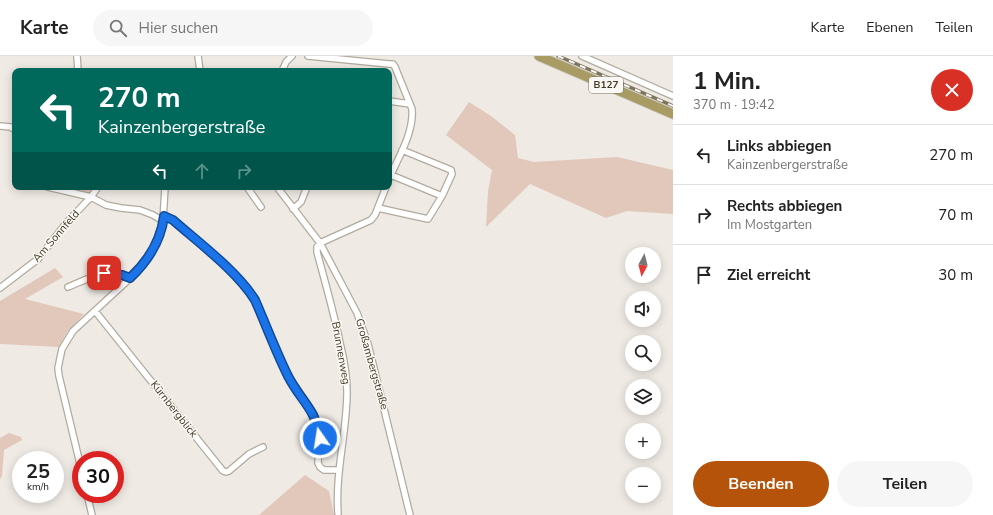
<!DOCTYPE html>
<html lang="de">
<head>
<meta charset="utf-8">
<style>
  :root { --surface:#fff; --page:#f6f6f6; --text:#222; --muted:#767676; --line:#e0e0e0; --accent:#b45309 }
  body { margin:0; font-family:"Nunito Sans",sans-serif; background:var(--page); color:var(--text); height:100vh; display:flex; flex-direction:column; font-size:15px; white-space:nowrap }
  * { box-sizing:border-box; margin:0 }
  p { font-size:13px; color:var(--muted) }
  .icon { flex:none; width:22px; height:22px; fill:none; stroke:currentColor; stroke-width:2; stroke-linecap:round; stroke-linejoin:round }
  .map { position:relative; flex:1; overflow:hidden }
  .details { display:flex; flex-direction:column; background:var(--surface); width:320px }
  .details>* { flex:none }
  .top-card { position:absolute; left:12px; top:12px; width:380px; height:122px; border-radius:8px; box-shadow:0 2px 10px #0003; background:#00695c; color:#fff; overflow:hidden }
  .needle { width:26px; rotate:187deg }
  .tools { position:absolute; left:625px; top:191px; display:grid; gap:8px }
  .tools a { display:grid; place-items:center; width:36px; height:36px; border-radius:50%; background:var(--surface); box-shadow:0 2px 10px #0003; font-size:20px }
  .speed { position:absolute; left:12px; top:395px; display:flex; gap:8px; font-size:20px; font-weight:700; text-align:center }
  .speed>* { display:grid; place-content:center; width:52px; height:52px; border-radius:50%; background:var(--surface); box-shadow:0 2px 10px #0003; line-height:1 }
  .speed small { font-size:10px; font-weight:400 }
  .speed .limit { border:6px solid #d22; background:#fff; color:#111 }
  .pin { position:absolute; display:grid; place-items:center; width:34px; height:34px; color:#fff; margin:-17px; border-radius:8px; box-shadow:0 2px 6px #0006 }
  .me { position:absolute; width:44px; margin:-22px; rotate:347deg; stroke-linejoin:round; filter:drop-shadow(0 0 3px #0008) }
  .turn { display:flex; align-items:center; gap:14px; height:84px; padding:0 20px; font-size:18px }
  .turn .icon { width:52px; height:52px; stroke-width:2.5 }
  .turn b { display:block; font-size:28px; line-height:34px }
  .lanes { display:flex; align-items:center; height:38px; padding:0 20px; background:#0003; justify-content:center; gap:20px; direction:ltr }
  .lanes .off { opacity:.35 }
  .round { display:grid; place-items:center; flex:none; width:42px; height:42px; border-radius:21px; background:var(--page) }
  .headline { display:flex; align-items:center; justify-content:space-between; height:68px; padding:0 20px }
  h1 { font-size:24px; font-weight:700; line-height:30px }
  .button { display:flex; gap:8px; margin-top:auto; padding:8px 20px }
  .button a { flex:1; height:46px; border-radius:24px; background:var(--accent); color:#fff; font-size:16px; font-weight:700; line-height:46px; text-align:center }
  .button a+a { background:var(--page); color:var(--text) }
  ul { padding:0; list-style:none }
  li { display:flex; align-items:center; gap:12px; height:60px; padding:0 20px; border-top:1px solid var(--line) }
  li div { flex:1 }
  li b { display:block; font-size:15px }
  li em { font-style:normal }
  header { display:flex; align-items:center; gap:24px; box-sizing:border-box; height:56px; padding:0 20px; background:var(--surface); border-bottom:1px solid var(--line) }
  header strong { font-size:19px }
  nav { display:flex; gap:22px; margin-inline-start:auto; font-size:14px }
  .search { width:280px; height:36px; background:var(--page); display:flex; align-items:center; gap:10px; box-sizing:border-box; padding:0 14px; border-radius:22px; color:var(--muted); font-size:15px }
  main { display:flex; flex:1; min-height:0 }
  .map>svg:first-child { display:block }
</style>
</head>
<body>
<header>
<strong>Karte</strong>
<div class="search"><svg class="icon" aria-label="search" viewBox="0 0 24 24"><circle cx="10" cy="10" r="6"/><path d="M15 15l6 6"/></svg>Hier suchen</div>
<nav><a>Karte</a><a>Ebenen</a><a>Teilen</a></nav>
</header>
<main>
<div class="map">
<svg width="673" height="459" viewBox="0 0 673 459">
  <rect width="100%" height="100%" fill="#efeae4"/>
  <path fill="#e1c8bb" d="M469 46 491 60 515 79 518 102 534 106 617 101 673 114V158L627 155 606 162 530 128 486 171 488 135 492 114 446 79Z
    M58 131H93L89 138Z
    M55 212 63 221 25 243 84 258 67 276 59 291 0 288V245Z
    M9 377 21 381 22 384 4 394 2 420 0 423V382Z
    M305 419 329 435 334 459H259Z"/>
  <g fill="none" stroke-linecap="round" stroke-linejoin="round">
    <g stroke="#b1ab9e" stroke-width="8">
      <path id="street" d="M77 0 78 15
        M198 0 200 15
        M308 0 389 8H393L395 11 412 53C414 77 398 102 389 123
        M582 0 673 40
        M282 15 286 6 292 0
        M389 45 410 48
        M0 70 11 71 15 74
        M391 119 442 140
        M48 131 91 141 98 131
        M247 131 261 151
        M277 131 320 187 357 257 368 288 410 459
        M378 152 428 163 442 140 452 118 451 114 402 94
        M293 153 301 146 307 131
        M164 160 173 164C199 187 237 215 255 244L289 321 314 358 319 374V382L318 407 320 411 324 414H339
        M68 231C86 224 110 209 130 222
        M0 232 38 203 67 166 91 141 106 149 121 152 140 154 153 159 163 165
        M95 255 223 415 226 416 229 415 249 398 263 391
        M81 412 59 320 58 312 62 293 73 275 138 215 153 194 163 165 165 131
        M87 438 92 459
        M338 457C335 416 347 376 347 336 347 319 344 303 340 287 334 257 325 226 317 196V191L320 187 371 164 375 159 386 131"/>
    </g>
    <g stroke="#cac8c1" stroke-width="11">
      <path id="primary" d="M539 0 673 58"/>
    </g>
    <use href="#street" stroke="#fff" stroke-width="5.5"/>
    <use href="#primary" stroke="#a89b64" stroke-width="9"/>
    <g stroke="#7d765c" stroke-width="3.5">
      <path id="rail" d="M558 0 673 50"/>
    </g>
    <use href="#rail" stroke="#faf8f5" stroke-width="2" stroke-dasharray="6" stroke-linecap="butt"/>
  </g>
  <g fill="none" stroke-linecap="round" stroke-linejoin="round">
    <g stroke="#114b97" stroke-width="10">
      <path id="route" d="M104 217 122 219 130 222C147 206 161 185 164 160L173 164C199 187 237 215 255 244 266 269 276 296 288 320 300 344 316 353 320 382"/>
    </g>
    <use href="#route" stroke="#1a73e8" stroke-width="7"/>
  </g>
  <g text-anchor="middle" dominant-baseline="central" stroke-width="3" stroke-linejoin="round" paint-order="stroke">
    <rect fill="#faf8f5" stroke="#797461" stroke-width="1" x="589" y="21" width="34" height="16" rx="3"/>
    <g font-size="10" font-weight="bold" fill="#423b21">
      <text x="606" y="29">B127</text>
    </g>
    <g font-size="11" fill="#423b21" stroke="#faf8f5">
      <text transform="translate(56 180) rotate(-49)">Am Sonnfeld</text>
      <text transform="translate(341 297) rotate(80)">Brunnenweg</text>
      <text transform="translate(372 308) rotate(74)">Großambergstraße</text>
      <text transform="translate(174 353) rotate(52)">Kürnbergblick</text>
    </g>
  </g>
</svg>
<div class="tools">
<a><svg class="needle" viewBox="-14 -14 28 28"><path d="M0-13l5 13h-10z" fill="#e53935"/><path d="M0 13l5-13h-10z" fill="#767676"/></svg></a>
<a><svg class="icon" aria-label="sound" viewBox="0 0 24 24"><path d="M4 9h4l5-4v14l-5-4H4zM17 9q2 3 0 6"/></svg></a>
<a><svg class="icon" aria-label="search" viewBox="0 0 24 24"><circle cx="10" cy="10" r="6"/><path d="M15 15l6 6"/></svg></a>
<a><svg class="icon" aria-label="layers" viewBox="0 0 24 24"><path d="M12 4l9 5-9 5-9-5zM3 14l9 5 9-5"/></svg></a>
<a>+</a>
<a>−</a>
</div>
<div class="speed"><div>25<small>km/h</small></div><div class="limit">30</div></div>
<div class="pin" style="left:104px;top:217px;background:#d93025"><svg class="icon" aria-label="arrive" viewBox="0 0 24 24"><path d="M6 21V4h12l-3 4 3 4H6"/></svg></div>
<svg class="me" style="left:320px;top:382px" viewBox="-20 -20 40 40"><circle r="17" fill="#1a73e8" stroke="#fff" stroke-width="3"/><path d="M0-11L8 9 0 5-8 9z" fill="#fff"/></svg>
<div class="top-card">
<div class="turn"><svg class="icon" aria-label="left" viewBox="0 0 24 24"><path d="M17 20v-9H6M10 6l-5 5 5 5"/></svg><div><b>270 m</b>Kainzenbergerstraße</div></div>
<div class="lanes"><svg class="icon" aria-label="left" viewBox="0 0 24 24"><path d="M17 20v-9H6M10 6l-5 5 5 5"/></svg><svg class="icon off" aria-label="ahead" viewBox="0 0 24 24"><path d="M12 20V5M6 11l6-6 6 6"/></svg><svg class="icon off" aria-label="right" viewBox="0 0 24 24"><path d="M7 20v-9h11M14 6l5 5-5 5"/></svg></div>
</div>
</div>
<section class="details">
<div class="headline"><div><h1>1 Min.</h1><p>370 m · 19:42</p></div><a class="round" style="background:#d93025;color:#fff"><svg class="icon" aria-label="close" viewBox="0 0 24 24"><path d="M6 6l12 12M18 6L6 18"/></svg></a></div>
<ul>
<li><svg class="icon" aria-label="left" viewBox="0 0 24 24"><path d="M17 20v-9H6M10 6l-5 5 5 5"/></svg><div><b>Links abbiegen</b><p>Kainzenbergerstraße</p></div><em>270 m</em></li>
<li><svg class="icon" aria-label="right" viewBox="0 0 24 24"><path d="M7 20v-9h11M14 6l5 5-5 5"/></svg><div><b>Rechts abbiegen</b><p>Im Mostgarten</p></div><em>70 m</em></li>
<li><svg class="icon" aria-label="arrive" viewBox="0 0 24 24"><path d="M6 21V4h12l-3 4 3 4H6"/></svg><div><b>Ziel erreicht</b></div><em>30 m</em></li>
</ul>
<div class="button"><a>Beenden</a><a>Teilen</a></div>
</section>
</main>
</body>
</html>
